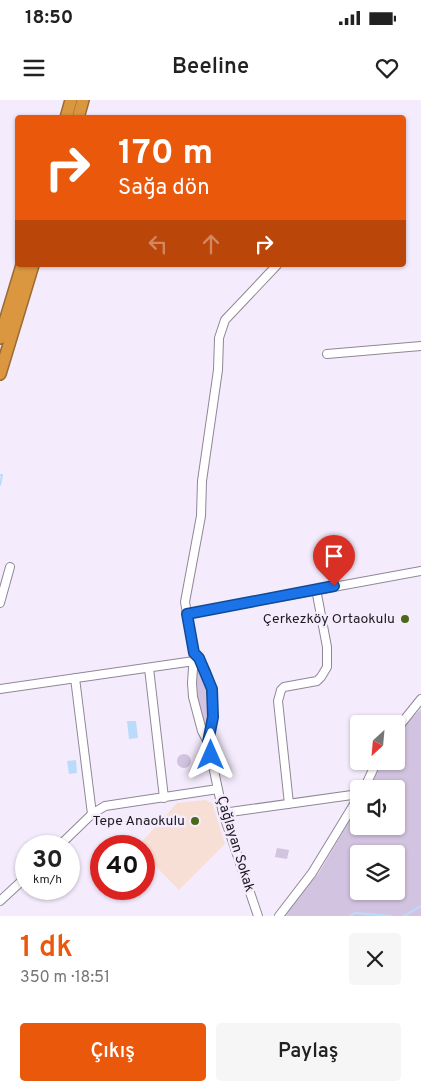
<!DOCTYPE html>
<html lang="tr">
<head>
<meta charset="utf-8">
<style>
  :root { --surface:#fff; --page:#f6f6f6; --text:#222; --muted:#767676; --accent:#ea580c }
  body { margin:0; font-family:Overpass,sans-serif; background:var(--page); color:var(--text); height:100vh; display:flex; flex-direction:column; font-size:19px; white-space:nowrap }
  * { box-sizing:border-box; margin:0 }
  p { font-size:16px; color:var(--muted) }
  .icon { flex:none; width:28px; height:28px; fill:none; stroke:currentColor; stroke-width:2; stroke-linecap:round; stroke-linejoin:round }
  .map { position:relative; height:816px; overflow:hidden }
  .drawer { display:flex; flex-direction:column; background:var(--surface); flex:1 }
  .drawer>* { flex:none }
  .hud { position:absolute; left:15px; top:15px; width:391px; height:152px; border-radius:5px; box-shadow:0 1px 4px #0004; background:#ea580c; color:#fff; overflow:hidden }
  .needle { width:32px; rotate:206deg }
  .buttons { position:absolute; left:350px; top:615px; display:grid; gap:10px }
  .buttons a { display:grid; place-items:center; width:55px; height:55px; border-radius:5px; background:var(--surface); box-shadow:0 1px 4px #0004; font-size:25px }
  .speed { position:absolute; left:15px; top:735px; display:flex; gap:10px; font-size:25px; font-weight:700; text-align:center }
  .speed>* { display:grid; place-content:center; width:65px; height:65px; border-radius:50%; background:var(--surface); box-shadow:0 1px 4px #0004; line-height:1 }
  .speed small { font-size:12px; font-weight:400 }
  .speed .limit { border:8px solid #d22; background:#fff; color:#111 }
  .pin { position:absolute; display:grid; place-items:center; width:42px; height:42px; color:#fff; margin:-51px -21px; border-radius:50% 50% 50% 0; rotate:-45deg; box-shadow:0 0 5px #0007 }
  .pin .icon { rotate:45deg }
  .me { position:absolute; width:55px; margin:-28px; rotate:0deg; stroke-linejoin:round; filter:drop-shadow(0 0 4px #0008) }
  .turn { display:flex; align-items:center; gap:18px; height:105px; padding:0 20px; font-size:22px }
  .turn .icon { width:65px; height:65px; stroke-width:2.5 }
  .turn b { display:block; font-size:35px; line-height:42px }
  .lanes { display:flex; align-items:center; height:48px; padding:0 20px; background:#0003; justify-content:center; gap:25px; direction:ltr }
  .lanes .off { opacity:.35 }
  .round { display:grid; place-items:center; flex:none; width:52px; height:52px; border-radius:5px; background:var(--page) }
  .overview { display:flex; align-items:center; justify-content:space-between; height:85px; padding:0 20px }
  h1 { font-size:30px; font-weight:600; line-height:38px; color:var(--accent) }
  .primary-button { display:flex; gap:10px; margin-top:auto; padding:10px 20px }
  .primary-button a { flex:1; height:58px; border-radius:5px; background:var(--accent); color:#fff; font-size:20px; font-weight:600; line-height:58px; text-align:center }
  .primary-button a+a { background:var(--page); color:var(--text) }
  .status { display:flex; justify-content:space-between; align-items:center; height:35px; padding:0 25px; background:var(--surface); direction:ltr }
  .status svg { height:14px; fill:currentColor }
  header { display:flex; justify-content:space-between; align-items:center; height:65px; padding:0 20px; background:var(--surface); font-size:22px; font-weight:600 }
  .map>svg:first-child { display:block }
</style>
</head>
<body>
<div class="status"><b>18:50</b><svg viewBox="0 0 49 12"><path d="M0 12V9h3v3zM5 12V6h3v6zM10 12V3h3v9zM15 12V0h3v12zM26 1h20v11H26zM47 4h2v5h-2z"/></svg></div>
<header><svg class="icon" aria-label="menu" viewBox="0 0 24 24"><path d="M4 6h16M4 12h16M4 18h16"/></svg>Beeline<svg class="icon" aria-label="heart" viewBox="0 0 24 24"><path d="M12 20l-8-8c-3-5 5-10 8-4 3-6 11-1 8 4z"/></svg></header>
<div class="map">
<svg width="421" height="816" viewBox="0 0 421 816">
  <rect width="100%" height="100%" fill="#f4ebfc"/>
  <path fill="#f7dfd5" d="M205 700 212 703 225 744 179 790 144 754V746H138L177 703Z"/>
  <path fill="#d2c3e0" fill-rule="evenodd" d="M197 558 210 592 207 636 194 592Z
    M421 609V816H286L293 801 318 774 359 705V726H396V689H367L380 661H396V634ZM359 754H396V791H359Z
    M177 661a7 7 0 1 1 14 0a7 7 0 1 1-14 0Z
    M277 748 289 750 287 759 275 757Z"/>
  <path fill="#badcfa" d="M127 621H136L138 638 129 639Z
    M76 660 77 673 69 674 67 661Z"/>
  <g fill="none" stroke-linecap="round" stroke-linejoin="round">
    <path stroke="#badcfa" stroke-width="2" d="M0 375H2L0 385
      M350 816 355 813 391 816
      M404 816 421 806"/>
    <g stroke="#8f8797" stroke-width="10">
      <path id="minor" d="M327 254 421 246
        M0 503 10 467
        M187 514 421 471
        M194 553C216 577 215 613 208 642
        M149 568 164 698
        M75 578 92 714
        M0 589 194 561
        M396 630 421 599
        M364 689 377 661
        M289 704 278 601 281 590 284 587 317 581 321 577 327 567V547L316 489
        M223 713 359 694
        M59 746 92 714 105 706 218 689
        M0 801 26 777
        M258 816 223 713 208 642 202 631 193 597 192 583 194 553 185 502 201 416 202 381 218 270 219 238 225 220 277 165
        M279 816 312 773 359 696"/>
    </g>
    <g stroke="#986b35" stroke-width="14">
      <path id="highway" d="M66 18 71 0
        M78 18 83 0
        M0 238 22 165
        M0 274 33 165"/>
    </g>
    <use href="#minor" stroke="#fff" stroke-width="8"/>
    <use href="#highway" stroke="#db9740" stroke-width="11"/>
  </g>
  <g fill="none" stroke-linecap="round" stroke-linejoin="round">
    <g stroke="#114b97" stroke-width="12">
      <path id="route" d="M211 655 208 642 213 617 212 589 199 558 194 553 187 514 334 486"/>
    </g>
    <use href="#route" stroke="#1a73e8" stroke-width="9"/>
  </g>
  <g fill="#4b671a" stroke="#f4ebfc" stroke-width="2">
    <circle cx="405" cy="519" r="5"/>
    <circle cx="195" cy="721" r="5"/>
  </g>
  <g text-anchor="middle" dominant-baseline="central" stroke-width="5" stroke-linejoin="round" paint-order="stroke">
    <g font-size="14" fill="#1d1a20" stroke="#f4ebfc" text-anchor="end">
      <text x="395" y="519">Çerkezköy Ortaokulu</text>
      <text x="185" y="721">Tepe Anaokulu</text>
    </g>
    <g font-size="14" fill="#1d1a20" stroke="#f4ebfc">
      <text transform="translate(235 744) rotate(73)">Çağlayan Sokak</text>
    </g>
  </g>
</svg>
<div class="buttons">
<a><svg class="needle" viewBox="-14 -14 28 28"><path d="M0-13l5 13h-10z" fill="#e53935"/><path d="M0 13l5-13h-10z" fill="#767676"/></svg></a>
<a><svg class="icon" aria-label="sound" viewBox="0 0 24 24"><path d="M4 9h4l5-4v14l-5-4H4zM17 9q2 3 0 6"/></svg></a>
<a><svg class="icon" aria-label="layers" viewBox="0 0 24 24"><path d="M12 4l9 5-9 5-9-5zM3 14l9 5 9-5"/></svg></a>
</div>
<div class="speed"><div>30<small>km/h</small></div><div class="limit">40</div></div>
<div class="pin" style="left:334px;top:486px;background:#d93025"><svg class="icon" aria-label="arrive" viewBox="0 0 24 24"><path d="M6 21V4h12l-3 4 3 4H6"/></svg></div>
<svg class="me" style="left:211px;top:655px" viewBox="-20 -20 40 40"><path d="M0-17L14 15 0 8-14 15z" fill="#1a73e8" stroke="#fff" stroke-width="4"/></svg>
<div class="hud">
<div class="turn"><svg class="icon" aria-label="right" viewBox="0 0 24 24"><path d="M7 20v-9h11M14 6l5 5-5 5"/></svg><div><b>170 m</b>Sağa dön</div></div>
<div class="lanes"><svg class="icon off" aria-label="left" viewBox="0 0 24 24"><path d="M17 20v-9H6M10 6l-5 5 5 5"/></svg><svg class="icon off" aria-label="ahead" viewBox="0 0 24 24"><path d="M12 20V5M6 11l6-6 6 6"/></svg><svg class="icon" aria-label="right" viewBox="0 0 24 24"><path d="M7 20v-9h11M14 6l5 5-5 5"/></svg></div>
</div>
</div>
<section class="drawer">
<div class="overview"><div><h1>1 dk</h1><p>350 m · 18:51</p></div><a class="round"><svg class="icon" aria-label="close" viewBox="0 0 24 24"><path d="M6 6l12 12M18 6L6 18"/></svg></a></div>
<div class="primary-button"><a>Çıkış</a><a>Paylaş</a></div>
</section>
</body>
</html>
